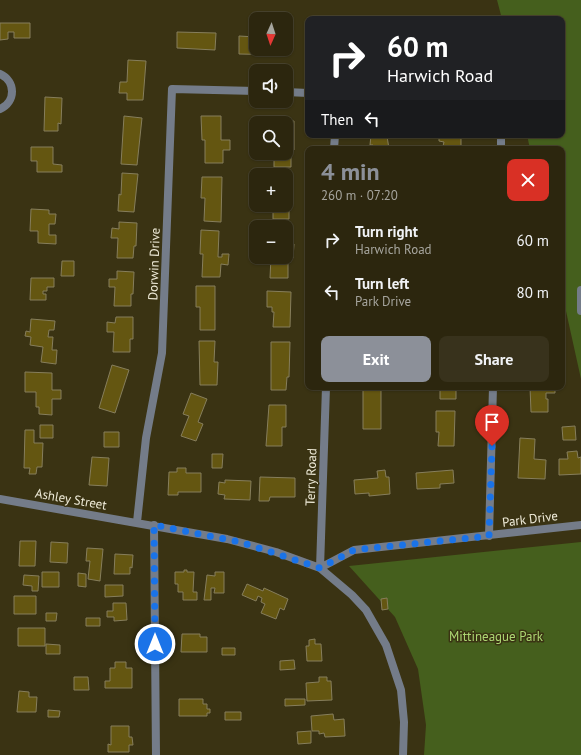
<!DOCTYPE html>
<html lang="en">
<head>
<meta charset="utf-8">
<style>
  :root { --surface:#2c260e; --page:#38321c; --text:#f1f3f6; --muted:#a6a59e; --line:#48432e; --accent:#8c9099 }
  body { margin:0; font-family:"PT Sans",sans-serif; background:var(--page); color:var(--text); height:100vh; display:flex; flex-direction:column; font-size:15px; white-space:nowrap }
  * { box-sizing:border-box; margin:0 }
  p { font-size:13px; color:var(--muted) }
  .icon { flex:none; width:22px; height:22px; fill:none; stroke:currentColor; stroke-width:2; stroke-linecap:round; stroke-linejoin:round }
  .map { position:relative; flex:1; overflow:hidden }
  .side { position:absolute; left:305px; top:146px; width:260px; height:244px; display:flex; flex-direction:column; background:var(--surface); border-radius:8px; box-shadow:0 1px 3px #0004,0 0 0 1px var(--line) }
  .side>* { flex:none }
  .top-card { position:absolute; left:305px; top:16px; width:260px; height:122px; border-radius:8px; box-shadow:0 1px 3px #0004,0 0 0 1px var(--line); background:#202124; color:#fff; overflow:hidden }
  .needle { width:26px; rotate:183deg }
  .controls { position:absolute; left:249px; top:12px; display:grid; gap:8px }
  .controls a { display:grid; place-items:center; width:44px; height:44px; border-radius:8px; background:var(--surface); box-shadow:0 1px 3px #0004,0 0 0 1px var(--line); font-size:20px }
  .pin { position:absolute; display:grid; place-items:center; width:34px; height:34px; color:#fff; margin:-41px -17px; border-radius:50% 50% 50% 0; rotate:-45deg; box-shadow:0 0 4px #0007 }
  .pin .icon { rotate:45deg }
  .me { position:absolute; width:44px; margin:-22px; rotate:0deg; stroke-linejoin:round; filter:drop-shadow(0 0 3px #0008) }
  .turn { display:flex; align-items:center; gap:14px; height:84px; padding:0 16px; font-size:18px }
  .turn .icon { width:52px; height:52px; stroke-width:2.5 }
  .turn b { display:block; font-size:28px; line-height:34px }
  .then { display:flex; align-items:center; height:38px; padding:0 16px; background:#0003; gap:8px; font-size:15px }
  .round { display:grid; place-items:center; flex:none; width:42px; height:42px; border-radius:8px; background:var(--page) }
  .overview { display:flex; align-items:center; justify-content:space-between; height:68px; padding:0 16px }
  h1 { font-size:24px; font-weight:600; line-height:30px; color:var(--accent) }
  .cta { display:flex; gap:8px; margin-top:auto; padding:8px 16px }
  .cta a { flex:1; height:46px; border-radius:8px; background:var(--accent); color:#fff; font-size:16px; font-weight:600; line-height:46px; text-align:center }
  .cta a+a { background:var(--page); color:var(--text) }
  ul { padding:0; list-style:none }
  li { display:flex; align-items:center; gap:12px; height:52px; padding:0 16px }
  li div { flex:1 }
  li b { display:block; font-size:15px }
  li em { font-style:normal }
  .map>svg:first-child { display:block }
</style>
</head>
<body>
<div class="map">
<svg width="581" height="755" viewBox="0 0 581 755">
  <rect width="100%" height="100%" fill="#3a3313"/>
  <path fill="#455f1d" d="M497 0H581V379L562 293V149H530L527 135H562V19H502Z
    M581 542V755H424L426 725 418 669 395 617 349 566Z"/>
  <path fill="#645611" stroke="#867e5c" d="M0 23H30V38H14V32H8V39L0 40Z
    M177 32 216 33 215 50 177 48Z
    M239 36 256 37V49H285V55L239 54Z
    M305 39H308V55H305Z
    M128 60 146 61 143 100H127V93H119L120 82H127Z
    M45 97 62 98 61 124 58 123V131H44Z
    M124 116 142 118 137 165 121 164Z
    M201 116H221V140H230V150H223V163H205V140H202Z
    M274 121H294V150H291V167H274V153H286V123H274Z
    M371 135H395L387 136 389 149H373V145H370Z
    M439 135H461V147H463V149H445L446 146H443L444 142 439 141Z
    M31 147H53V164L62 165V172H37V161H31Z
    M122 173 138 174 134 212 118 211 119 194 121 195Z
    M202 177H222L221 222 204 221 205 198H201Z
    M286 179H293L292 200H289V219H273V205H286Z
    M31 209 49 210V214H56L55 224H49V235H56V244L38 243V231H30Z
    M119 222 137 223 136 246H134L133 258H117L118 238H111L112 228 119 229Z
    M286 227 291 228V244H294L293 258H288V278H270L271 257H286Z
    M201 230 219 231 218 257H222V254H229L228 265 221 264 220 277H202L203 254H200Z
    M62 261H74V276H61Z
    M117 271 134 272 133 294H131V306H114L115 287H109V279H117Z
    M31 278H54V287H47V291H43V294H46V300H30Z
    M196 286H215V330H200V307H196Z
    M267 291 291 292 290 327H273L274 312H272V307H267Z
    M116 317H133V339H130V352H113L114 332H107V322L115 323Z
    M31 319 55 321 54 330H49L48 337H53L52 350H57L56 364 41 362 43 347 30 345 31 337 25 336 26 331 30 332Z
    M199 341H215L214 362H218L217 385H200Z
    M271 342H290L289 377H287L286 390H271Z
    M112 365 129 370 115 413 99 408Z
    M25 372 52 373V390H61V399H52V415L39 414V407H36V392H25Z
    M363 387H381V429H363Z
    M440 387H456V399H440Z
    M530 387H555V393H546V399H548V412H531Z
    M191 393 207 399 198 422 203 424 196 441 181 436 189 416 183 414Z
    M269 405H286V427H282V446H266Z
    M436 411H455L454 446H438L439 432H436Z
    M40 425H53V438H40Z
    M575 426 576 440H563L562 427Z
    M25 430H34V443H43L42 467H37L36 474H29L30 468H24Z
    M104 432H119V447H104Z
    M520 438 535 439 534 459 546 460 545 479 518 478Z
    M577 451 578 458 581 457V474L559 475V459H568L567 452Z
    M212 454H223L222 468H212Z
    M92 457 109 458 107 486 89 485Z
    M177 468H186V473H201V492H178V495H168L169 472H177Z
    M385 470 386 477H389L390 494 369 496V493L355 494 354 480 378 478 377 471Z
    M453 470 454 483 440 484V488L417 489 416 473Z
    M260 477 295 478V497H270L269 501H259Z
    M225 480 251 481 250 500 224 499 225 495 218 494 219 482 225 483Z
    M20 541H36L35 566H19Z
    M51 542 68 543 67 563 50 562Z
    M87 548 103 549 100 581 88 579 90 561H86Z
    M115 554 133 555 132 568 130 567V574H114Z
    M184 570H187V572H194L193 592H197V600H183V592H178V584H175V572H184Z
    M42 572H59V587H42Z
    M215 572H224V593H214L215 588H211V600H204L207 575 215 576Z
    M78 573 86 574V587L78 586Z
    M24 575 39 576 38 591H32V586L23 585Z
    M247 584 263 591 264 588 288 599 284 610 280 608 276 619 261 613 265 604 261 602 262 598 258 596 256 601 242 595Z
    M105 585H123V596L105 597Z
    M14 596H36V614H14Z
    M387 598 388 609 382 610 381 599Z
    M113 603H126L127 620 114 621V617H107V611H113Z
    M46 613H57L56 621H46Z
    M86 618H100V626H86Z
    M18 628H45V646H18Z
    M182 634H200V637H207V652H181Z
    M315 639V644H321L322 661H307L306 646H309V640Z
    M46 644 60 645V654H46Z
    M222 648H235V655H222Z
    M294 660 295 669 280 670V661Z
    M115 662H126V668H132V688H105V681H110V668H115Z
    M74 677H88L89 690H74Z
    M319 677H327V681H331L332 700 307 701 306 683 319 682Z
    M19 691 29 692V697H37L36 712H17Z
    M179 699H203V704H207V709H210V713H207V716H179Z
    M285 699H305V705L285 706Z
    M48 710 60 711 59 717H48Z
    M225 712H241V720H225Z
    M333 714 334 720 344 719 345 736 325 737 324 733 319 734V731H312L311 716Z
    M111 726H129V737H132L133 745H129V752H108V744L111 745Z
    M311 731V743L298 744 297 732Z"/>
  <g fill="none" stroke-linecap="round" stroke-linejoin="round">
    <path stroke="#747c89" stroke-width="8" d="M581 290V311"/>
    <path stroke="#747c89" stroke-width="8" d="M0 74C16 81 16 102 0 109
      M286 92 308 93
      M334 149 335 135
      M501 149V135
      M0 499 227 539 276 552 320 568 352 595 366 610 386 645 401 690 404 722 403 755
      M137 522 146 438 162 353 172 89 256 91
      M154 525 156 755
      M489 536 493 387
      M320 568 354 550 581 525
      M320 568 326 387"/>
  </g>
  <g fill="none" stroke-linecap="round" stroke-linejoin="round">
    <path stroke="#1a73e8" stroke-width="7" stroke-dasharray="0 12.6" d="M155 644 154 525 240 542 320 568 354 550 489 536 492 446"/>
  </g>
  <g text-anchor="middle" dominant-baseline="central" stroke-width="3" stroke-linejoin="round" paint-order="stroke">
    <g font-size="13" fill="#eeead7" stroke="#3a3313">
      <text transform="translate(154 264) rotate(-88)">Dorwin Drive</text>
      <text transform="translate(311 477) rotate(-88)">Terry Road</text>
      <text transform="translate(71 499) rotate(10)">Ashley Street</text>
      <text transform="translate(530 519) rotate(-7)">Park Drive</text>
    </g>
    <g font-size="13" fill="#add773" stroke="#3a3313">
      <text x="496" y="636">Mittineague Park</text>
    </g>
  </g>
</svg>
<div class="controls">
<a><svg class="needle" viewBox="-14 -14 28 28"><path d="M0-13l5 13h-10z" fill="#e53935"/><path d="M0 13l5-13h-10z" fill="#a6a59e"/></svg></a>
<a><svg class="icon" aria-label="sound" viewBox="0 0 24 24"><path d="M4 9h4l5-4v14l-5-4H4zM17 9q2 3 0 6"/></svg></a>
<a><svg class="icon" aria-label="search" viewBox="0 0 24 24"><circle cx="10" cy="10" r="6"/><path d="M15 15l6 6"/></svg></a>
<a>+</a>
<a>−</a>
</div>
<div class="pin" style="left:492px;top:446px;background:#d93025"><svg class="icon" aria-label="arrive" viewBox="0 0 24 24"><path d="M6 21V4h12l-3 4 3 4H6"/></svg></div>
<svg class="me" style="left:155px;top:644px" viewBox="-20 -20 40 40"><circle r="17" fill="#1a73e8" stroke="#fff" stroke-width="3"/><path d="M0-11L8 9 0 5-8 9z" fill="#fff"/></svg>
<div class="top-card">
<div class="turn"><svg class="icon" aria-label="right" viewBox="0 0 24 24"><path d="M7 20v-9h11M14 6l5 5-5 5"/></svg><div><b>60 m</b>Harwich Road</div></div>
<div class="then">Then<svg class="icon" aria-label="left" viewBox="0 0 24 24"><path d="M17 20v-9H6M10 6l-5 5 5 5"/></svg></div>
</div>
<section class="side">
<div class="overview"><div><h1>4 min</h1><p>260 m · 07:20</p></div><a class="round" style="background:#d93025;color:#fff"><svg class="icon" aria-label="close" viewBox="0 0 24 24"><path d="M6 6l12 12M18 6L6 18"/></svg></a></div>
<ul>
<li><svg class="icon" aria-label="right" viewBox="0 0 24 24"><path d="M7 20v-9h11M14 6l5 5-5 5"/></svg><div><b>Turn right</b><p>Harwich Road</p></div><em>60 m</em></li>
<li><svg class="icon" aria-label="left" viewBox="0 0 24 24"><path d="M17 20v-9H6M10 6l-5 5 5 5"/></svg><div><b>Turn left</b><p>Park Drive</p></div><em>80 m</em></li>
</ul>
<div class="cta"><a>Exit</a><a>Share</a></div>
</section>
</div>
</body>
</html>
